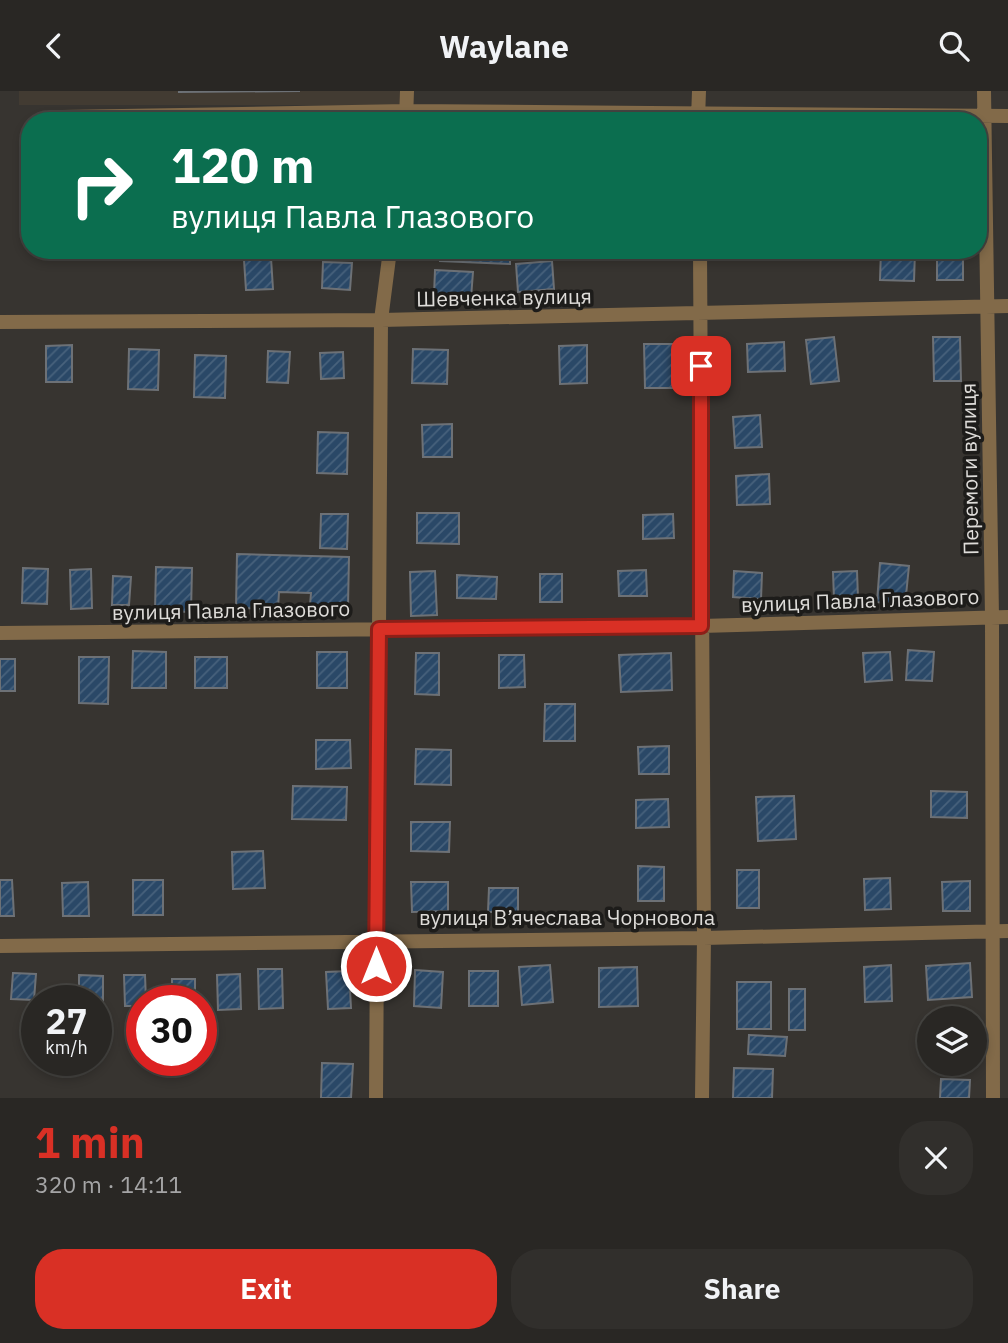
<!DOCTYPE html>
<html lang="en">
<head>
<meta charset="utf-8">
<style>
  :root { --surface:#292724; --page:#312f2c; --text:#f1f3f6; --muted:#a5a5a6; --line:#454441; --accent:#d93025 }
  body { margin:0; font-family:"IBM Plex Sans",sans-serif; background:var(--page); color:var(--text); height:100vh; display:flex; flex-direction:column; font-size:26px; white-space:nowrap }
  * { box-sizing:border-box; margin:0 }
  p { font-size:23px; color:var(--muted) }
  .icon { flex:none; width:38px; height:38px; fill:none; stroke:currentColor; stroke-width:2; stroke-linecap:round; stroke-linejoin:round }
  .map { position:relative; height:1007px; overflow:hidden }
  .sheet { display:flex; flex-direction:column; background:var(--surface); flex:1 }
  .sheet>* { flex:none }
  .top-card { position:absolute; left:21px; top:21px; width:966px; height:147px; border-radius:28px; box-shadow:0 4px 10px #0003,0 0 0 2px var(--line); background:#0b6e4f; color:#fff; overflow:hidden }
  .controls { position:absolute; left:917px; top:915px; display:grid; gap:14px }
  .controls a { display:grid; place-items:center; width:70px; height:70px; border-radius:50%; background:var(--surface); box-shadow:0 4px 10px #0003,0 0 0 2px var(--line); font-size:35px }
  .speed { position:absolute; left:21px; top:894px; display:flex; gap:14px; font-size:35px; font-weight:700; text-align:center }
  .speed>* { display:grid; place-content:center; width:91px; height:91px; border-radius:50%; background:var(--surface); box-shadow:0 4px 10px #0003,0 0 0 2px var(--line); line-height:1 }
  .speed small { font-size:18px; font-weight:400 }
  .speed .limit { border:10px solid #d22; background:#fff; color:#111 }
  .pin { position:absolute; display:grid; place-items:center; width:60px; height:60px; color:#fff; margin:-30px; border-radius:14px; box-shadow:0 4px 10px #0006 }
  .me { position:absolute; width:77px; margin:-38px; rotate:0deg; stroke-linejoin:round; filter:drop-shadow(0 0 5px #0008) }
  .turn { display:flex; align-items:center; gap:24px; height:147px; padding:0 35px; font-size:32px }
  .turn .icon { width:91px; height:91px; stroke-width:2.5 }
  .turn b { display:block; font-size:49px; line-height:60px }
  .round { display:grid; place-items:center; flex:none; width:74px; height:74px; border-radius:28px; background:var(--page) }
  .summary { display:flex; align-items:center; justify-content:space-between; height:119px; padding:0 35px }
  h1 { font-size:42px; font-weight:800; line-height:52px; color:var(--accent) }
  .button { display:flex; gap:14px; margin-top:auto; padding:14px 35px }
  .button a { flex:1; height:80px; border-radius:28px; background:var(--accent); color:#fff; font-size:28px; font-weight:800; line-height:80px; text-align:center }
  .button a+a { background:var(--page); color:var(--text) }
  header { display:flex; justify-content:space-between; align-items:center; height:91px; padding:0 35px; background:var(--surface); font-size:32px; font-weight:800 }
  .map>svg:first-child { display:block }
</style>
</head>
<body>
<header><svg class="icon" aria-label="back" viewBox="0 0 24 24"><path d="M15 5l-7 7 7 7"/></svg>Waylane<svg class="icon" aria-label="search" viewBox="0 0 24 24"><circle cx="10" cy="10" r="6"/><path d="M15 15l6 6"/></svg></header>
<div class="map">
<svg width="1008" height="1007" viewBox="0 0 1008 1007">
  <defs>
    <pattern id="building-hatch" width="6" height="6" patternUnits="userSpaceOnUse" patternTransform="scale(1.75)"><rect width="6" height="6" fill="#2a4867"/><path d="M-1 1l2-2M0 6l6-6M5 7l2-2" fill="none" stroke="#48627c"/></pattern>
  </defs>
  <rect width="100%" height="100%" fill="#373430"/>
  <path fill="#423b32" d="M19 0H402V14H19Z"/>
  <path fill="url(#building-hatch)" stroke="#6d7176" stroke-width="2" d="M179 0H300L179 1Z
    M27 63H30V94H26Z
    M440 159H510V173L440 170Z
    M881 159 915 160 914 190 880 189Z
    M937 165 963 166V189H937Z
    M271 167 273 198 246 199 244 169Z
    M552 170 554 198 518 201 516 173Z
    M323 171 352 172 350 199 322 197Z
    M435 179 473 181 471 207 434 204Z
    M834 246 839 290 811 293 806 249Z
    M933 246H960L961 290H934Z
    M784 251 785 280 748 281 747 253Z
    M644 253H675L676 297H645Z
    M72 254V291H46V255Z
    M587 254V292L560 293 559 255Z
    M129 258 159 259 158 299 128 298Z
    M413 258 448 259 447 293 412 292Z
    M268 260 290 261 288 292 267 291Z
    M343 261 344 287 321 288 320 262Z
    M195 264 226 265 225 307 194 306Z
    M760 324 762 356 735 357 733 326Z
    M452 333V366H423L422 334Z
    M318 341 348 342 347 383 317 382Z
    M769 383 770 413 737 414 736 385Z
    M417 422H459V453L417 452Z
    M321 423H348L347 458 320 457Z
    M673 423 674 447 643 448V424Z
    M237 463 349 466 348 515 310 514 311 502 279 501 278 518 236 517Z
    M880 472 909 475 905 514 877 511Z
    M156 476 192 477 191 521 155 520Z
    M23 477 48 478 47 513 22 512Z
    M91 478 92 517 71 518 70 479Z
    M646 479 647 505H619L618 480Z
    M435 480 437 524 411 525 410 481Z
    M734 480 762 482 761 508 733 506Z
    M857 480 858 507 834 508 833 481Z
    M540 483H562V511H540Z
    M457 484 497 486 496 508 457 507Z
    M113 485 131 486 129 514H112Z
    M908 559 934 561 932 590 906 589Z
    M133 560 166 561V597H132Z
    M317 561H347V597H317Z
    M890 561 892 589 865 591 863 562Z
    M416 562H439V604L415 603Z
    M671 562 672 599 621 601 619 564Z
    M499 564H524L525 596 499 597Z
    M79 566H109L108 613 79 612Z
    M195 566H227V597H195Z
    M0 568H15V600H0Z
    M545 613H575V650H544Z
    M316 649H350L351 677 316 678Z
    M669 655V683H639L638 656Z
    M416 658 451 659V694L415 693Z
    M293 695 347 696 346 729 292 728Z
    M931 700 967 701V727L931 726Z
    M794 705 796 748 758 750 756 706Z
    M668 708 669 736 636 737V709Z
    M411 731H450L449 761 411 760Z
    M263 760 265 797 233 798 232 761Z
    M638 775 664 776V810H638Z
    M737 779H759V817H737Z
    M890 787 891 818 865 819 864 788Z
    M0 789H12L14 825H0Z
    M133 789H163V824H133Z
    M970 790V820H943L942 791Z
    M88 791 89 825H63L62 792Z
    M411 791H448V820L412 821Z
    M489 797H518V821H488Z
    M970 872 972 906 928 909 926 875Z
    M550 874 553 911 522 914 519 876Z
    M891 874 892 910 865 911 864 876Z
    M637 876 638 915 599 916V877Z
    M258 878H282L283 917 259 918Z
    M415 879 443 881 441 917 414 915Z
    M349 880 351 917 328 918 326 881Z
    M469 880H498V915H469Z
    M13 882 36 883 34 909 11 908Z
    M240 883 241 918 218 919 217 884Z
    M79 884 103 885V916H96V910H79Z
    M124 884H145L146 910H142V915H125Z
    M172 888H195V910H172Z
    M737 891H771V938H737Z
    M789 898H805V939H789Z
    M749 944 787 946 785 965 748 963Z
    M322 972 353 973 351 1007H321Z
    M734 977 773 978 772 1007H733Z
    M941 988 970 989 969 1007H940Z"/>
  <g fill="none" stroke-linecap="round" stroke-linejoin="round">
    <path stroke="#826a49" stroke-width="14" d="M984 0 992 526 993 1007
      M62 26 407 20 1008 25
      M406 28 407 0
      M698 28 699 0
      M700 159 704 847 702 1007
      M0 231 381 229 1008 215
      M0 542 701 535 1008 526
      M0 855 704 847 1008 840
      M376 1007 381 229 390 159"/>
  </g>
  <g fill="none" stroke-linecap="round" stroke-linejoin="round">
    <g stroke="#8d1f18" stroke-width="18">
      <path id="route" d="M376 875 379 538 701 535V275"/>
    </g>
    <use href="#route" stroke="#d93025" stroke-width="12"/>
  </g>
  <g text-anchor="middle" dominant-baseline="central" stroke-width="7" stroke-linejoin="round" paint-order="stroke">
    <g font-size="21" fill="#dedcd9" stroke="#1d1c1a">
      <text transform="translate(504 206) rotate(-1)">Шевченка вулиця</text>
      <text transform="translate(969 378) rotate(-91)">Перемоги вулиця</text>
      <text transform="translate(860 509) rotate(-2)">вулиця Павла Глазового</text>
      <text transform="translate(231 519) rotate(-1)">вулиця Павла Глазового</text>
      <text x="567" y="826">вулиця В’ячеслава Чорновола</text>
    </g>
  </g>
</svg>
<div class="controls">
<a><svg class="icon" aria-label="layers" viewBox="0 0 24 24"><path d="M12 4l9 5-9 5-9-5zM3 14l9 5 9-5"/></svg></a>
</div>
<div class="speed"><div>27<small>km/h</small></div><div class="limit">30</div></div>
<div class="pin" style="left:701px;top:275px;background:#d93025"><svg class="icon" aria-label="arrive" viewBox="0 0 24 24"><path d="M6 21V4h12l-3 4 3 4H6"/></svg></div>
<svg class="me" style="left:376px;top:875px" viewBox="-20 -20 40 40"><circle r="17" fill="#d93025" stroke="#fff" stroke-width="3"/><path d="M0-11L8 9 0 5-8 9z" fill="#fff"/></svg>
<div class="top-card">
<div class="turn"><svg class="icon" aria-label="right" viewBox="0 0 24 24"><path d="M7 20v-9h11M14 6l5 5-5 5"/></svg><div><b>120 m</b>вулиця Павла Глазового</div></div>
</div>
</div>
<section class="sheet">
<div class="summary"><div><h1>1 min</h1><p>320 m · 14:11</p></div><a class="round"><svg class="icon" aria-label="close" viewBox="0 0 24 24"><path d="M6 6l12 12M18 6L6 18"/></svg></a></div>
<div class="button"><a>Exit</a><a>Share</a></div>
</section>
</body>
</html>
